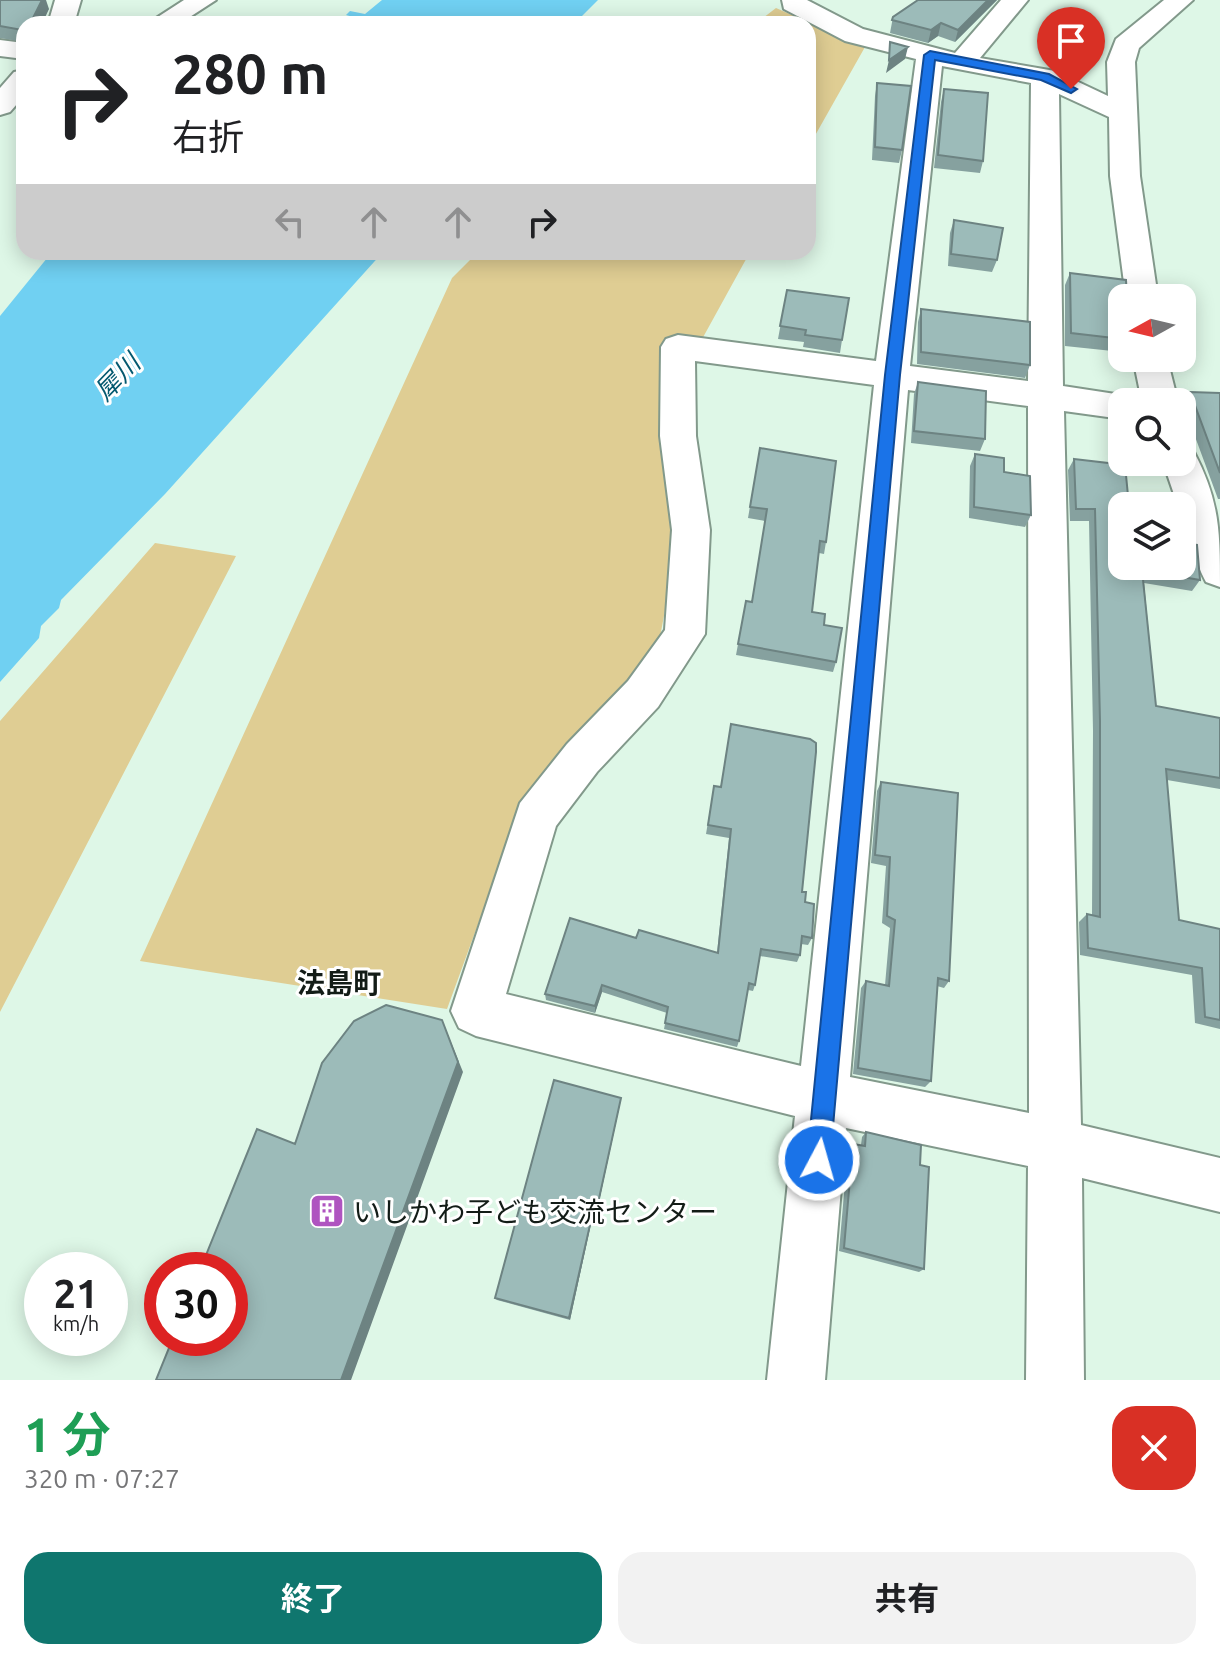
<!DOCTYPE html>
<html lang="ja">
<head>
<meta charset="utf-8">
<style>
  :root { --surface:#fff; --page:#f2f2f2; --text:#202124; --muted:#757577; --accent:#0f766e }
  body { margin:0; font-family:Ubuntu,"Noto Sans JP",sans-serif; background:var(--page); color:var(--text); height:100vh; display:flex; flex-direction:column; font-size:30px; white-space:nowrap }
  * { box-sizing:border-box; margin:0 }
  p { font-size:26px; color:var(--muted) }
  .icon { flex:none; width:44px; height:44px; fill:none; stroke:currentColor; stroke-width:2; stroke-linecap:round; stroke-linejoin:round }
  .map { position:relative; height:1380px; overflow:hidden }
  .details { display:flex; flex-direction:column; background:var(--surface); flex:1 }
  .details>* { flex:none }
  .banner { position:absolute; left:16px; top:16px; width:800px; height:244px; border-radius:24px; box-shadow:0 4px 20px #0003; background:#fff; color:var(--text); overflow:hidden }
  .needle { width:52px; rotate:262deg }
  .controls { position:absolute; left:1108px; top:284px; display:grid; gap:16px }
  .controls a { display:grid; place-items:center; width:88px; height:88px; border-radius:16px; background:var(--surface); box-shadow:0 4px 20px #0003; font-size:40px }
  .speed { position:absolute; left:24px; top:1252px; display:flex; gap:16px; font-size:40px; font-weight:700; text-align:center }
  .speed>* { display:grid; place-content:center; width:104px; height:104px; border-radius:50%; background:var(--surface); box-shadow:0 4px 20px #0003; line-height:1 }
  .speed small { font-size:20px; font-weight:400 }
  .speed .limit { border:12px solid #d22; background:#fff; color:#111 }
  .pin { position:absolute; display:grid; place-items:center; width:68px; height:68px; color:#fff; margin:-82px -34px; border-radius:50% 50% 50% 0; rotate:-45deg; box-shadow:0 0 8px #0007 }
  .pin .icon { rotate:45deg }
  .me { position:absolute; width:88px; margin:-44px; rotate:6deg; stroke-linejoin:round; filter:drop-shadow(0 0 6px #0008) }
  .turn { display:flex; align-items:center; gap:28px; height:168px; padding:0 24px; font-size:36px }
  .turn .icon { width:104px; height:104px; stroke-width:2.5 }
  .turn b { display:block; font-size:56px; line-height:68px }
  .lanes { display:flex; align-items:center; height:76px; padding:0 24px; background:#0003; justify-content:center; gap:40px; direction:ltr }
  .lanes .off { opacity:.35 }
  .round { display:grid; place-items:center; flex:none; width:84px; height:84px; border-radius:24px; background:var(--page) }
  .head { display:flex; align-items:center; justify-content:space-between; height:136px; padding:0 24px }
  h1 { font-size:48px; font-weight:700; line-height:60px; color:#1e9e55 }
  .cta { display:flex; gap:16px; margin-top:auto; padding:16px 24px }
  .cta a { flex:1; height:92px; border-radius:24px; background:var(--accent); color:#fff; font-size:32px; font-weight:700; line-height:92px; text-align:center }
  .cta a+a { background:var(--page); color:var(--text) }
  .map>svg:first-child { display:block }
</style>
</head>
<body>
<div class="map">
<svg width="1220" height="1380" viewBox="0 0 1220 1380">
  <rect width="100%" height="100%" fill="#def7e7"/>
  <path fill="#dfcd93" d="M776 8 865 47 808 148V24H755Z
    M478 252H750L701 341 668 336 662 415 673 567 658 648 538 790 492 886 447 1009 140 961 452 278Z
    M155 543 236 556 0 1012V721Z"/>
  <path fill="#70d0f2" d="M382 0H598L574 24H355L360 19 346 15 350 11 365 14Z
    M52 252H383L165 494 61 600 59 608 41 626 39 638 0 682V316Z"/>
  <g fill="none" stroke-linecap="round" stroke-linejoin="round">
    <g stroke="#82998b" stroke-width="4">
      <path id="minor" d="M55 0H81L74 24H48Z
        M184 0H216L179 24H147Z
        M782 0H807L863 29 955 53 1001 0H1028L980 58 1055 71 1108 96 1107 62 1116 39 1164 0H1193L1139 48 1135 62 1140 176 1158 298H1126L1110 176 1109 117 1059 94 1063 386 1135 397 1137 402H1122V419L1064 411 1081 1125 1220 1158V1212L1082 1178 1084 1380H1026L1028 1166 846 1128 825 1380H767L795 1116 476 1036 459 1028 451 1011 520 803 567 744 628 681 665 630 672 530 660 436 661 347 666 339 678 335 876 361 916 59 845 41 784 9ZM942 66 1031 83 1028 381 910 366ZM695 361 874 385 801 1066 506 994 556 826 597 772 658 707 705 634 710 530 696 436ZM908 390 1028 406 1029 1113 850 1077Z
        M0 40 24 43V59L0 56Z
        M24 70V96L10 112 0 115V88L14 72Z
        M1133 358H1167L1178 402H1142Z
        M1182 449 1194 452C1220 501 1220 533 1220 587L1206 582C1195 560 1182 531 1182 506H1178L1163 462H1182Z"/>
    </g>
    <use href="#minor" fill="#fff" fill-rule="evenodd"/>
  </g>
  <path fill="#86a19f" d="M0 0 49 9 24 24V42L0 38Z
    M918 0H997L955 42 938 36 928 43 890 33 893 17Z
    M877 83 902 150 899 163 872 160 875 96Z
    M944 89 983 161 980 173 934 168 941 102Z
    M954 220 997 260 992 272 948 266 950 233Z
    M1070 273 1122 298V352L1065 346V285Z
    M787 290 842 340 840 353 803 347 804 342 778 339Z
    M921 309 1030 365 1025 378 917 364 918 322Z
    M918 382 985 439 980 451 911 443 914 394Z
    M1190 392 1220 393V499H1218L1183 404Z
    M760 448 826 542 824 554 819 553 812 612 824 625 836 662 833 672 736 655 746 601 752 602 765 521 748 518Z
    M975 454 1004 472 1031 515 1025 527 969 518 970 466Z
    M1074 459 1122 566 1200 580 1192 591 1144 583 1156 706 1220 718V789L1167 780 1179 920 1220 929V1029L1195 1023 1192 975 1080 955 1079 922 1087 914 1092 915 1093 731 1089 521H1070L1068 470Z
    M881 782 949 981 944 988 937 986 931 1081 925 1087 853 1074 861 988 866 981 885 985 890 928 882 923 886 866 871 863 877 791Z
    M714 786 802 892 805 902 812 938 808 945 801 944 800 955 797 962 760 956 755 985 753 991 748 990 739 1041 737 1047 664 1029 667 1013 602 992 595 1013 546 1000 545 994 636 938 717 953 729 838 706 834Z
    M620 1104 595 1220 592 1219 570 1320 497 1300 495 1298Z
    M866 1132 920 1165 924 1269 919 1272 839 1251 848 1148 853 1144 861 1145 862 1137Z"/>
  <path fill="#6d8382" d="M42 0H46L49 9 42 24H30Z
    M988 0H997L955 42 958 30Z
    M941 23 938 36 928 43 931 30Z
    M908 47 905 59 886 73 889 60Z
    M602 985V992L595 1013V1006Z
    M442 1020 463 1072 351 1380H341Z
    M621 1098 620 1104 595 1220V1217Z
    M592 1216V1219L570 1320 569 1318Z"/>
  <path fill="#9cbbb9" stroke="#6d8382" stroke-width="2" d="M0 0H42L30 24H24V28L22 30 0 26Z
    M918 0H988L958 30 941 23 931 30 892 20 893 17Z
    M890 42 908 47 889 60Z
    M877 83 911 86 902 150 875 147Z
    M944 89 988 93 983 161 938 155Z
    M954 220 1003 228 997 260 951 254Z
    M1070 273 1126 280 1127 298H1122V339L1071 333Z
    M787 290 849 298 842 340 805 335 806 330 780 326Z
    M921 309 1030 322V365L921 352Z
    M918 382 986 391 985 439 914 431Z
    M1190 392 1220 393V473Z
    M760 448 836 461 826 542 820 541 812 612 825 614 824 625 842 628 836 662 738 644 746 601 752 602 767 509 750 507Z
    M975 454 1004 458V472L1030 476 1031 515 974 507Z
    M1074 459 1125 465 1129 506H1122V566H1182V543L1197 545 1200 580 1142 570 1156 706 1220 718V778L1166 769 1179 920 1220 929V1020L1205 1017 1202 968 1088 948 1087 914 1100 917V721L1095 509H1076Z
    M731 724 810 739 816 743V752L802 892H806L805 902 814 904 812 938 802 936 800 955 761 949 755 985 749 983 739 1041 665 1023 668 1007 602 985 595 1006 545 994 570 918 636 938 639 930 718 953 731 829 708 825 714 786 721 787Z
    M881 782 958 793 949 981 938 978 931 1081 858 1068 866 981 889 986 895 920 887 916 890 857 875 855Z
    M386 1005 442 1020 458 1062 341 1380H156L173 1338H230V1270H200L257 1129 295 1144 322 1063 354 1021Z
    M554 1080 621 1098 595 1217 592 1216 569 1318 495 1298Z
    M866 1132 921 1145 920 1165 929 1167 924 1269 844 1248 853 1144 865 1146Z"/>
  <path fill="#1a73e8" stroke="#114b97" stroke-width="2" d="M930 51 1049 74 1077 89 1071 93 1041 80 935 60 900 375 830 1160 827 1168 819 1172 811 1168 807 1160 885 375 924 55Z"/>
  <defs>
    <g id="building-square" transform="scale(1.8)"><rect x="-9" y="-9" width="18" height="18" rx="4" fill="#af54c0" stroke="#fff"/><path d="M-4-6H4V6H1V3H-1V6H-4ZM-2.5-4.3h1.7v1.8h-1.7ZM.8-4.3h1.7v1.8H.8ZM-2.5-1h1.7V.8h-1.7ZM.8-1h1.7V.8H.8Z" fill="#fff"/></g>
  </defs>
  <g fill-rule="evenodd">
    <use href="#building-square" x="327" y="1211"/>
  </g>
  <g text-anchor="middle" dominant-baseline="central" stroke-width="6" stroke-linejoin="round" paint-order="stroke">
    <g font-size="26" font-style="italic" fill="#045970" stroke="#fff">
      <text transform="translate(117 377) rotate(-46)">犀川</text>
    </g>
    <g font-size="28" font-weight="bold" fill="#131c17" stroke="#fff">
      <text x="339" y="982">法島町</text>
    </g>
    <g font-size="28" fill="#131c17" stroke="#fff" text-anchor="start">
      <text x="353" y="1211">いしかわ子ども交流センター</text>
    </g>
  </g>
</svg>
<div class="controls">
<a><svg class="needle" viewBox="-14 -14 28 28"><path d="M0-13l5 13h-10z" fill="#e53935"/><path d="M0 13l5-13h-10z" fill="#757577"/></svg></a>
<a><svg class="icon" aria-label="search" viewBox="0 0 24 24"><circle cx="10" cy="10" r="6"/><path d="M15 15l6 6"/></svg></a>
<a><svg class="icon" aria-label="layers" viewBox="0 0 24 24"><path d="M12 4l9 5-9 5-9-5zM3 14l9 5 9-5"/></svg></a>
</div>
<div class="speed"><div>21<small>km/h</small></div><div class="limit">30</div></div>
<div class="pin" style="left:1071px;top:89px;background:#d93025"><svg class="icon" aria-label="arrive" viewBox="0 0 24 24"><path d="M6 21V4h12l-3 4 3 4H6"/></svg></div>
<svg class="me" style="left:819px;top:1160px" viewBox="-20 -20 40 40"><circle r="17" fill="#1a73e8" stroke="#fff" stroke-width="3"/><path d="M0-11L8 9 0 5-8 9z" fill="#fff"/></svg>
<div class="banner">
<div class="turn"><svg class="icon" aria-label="right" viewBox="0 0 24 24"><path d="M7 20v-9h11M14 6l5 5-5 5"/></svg><div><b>280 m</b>右折</div></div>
<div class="lanes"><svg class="icon off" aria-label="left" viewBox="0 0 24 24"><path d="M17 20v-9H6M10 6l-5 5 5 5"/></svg><svg class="icon off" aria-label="ahead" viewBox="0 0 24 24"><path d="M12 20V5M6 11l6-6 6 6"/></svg><svg class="icon off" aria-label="ahead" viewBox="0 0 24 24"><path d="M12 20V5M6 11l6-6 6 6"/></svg><svg class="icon" aria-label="right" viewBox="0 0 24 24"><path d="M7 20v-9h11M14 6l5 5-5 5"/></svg></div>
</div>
</div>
<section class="details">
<div class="head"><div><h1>1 分</h1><p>320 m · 07:27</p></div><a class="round" style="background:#d93025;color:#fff"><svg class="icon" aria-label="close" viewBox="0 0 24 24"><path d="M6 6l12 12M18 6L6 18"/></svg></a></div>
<div class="cta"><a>終了</a><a>共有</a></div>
</section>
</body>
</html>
